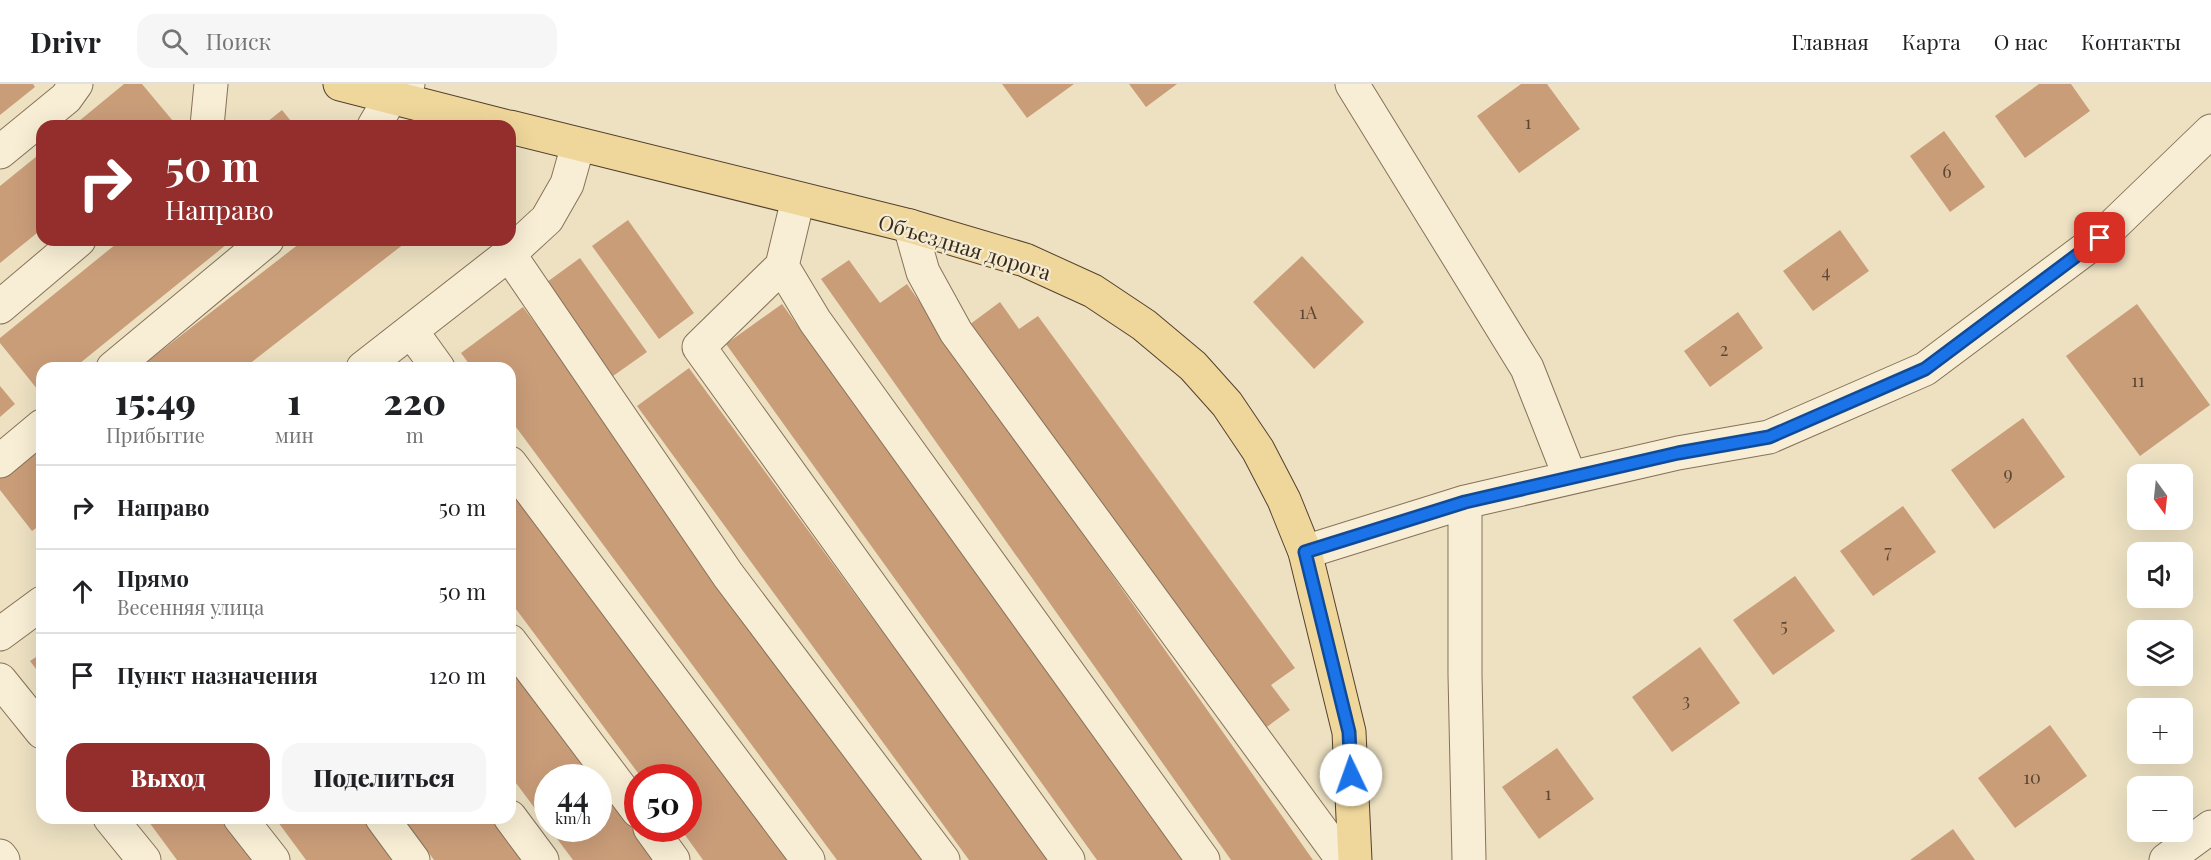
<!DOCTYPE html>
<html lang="ru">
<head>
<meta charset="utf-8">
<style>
  :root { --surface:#fff; --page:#f6f6f6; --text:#202124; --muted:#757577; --line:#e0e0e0; --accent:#932e2c }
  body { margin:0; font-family:"Playfair Display",serif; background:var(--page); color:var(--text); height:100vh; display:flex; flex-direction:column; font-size:22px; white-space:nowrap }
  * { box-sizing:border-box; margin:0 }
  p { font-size:20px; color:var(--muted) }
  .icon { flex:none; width:33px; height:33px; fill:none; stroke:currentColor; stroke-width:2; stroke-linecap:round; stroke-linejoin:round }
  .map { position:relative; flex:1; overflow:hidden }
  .panel { position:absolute; left:36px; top:278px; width:480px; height:462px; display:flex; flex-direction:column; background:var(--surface); border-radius:18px; box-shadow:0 6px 24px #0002 }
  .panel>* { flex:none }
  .top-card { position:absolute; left:36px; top:36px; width:480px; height:126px; border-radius:18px; box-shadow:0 6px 24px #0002; background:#932e2c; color:#fff; overflow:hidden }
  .needle { width:39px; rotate:165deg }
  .fabs { position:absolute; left:2127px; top:380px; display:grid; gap:12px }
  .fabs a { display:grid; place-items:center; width:66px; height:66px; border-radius:12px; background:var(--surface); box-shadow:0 6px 24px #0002; font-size:30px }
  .speed { position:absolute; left:534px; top:680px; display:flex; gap:12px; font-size:30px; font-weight:700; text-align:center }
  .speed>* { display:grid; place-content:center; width:78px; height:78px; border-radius:50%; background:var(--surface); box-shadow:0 6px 24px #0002; line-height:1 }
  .speed small { font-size:15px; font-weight:400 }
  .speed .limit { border:9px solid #d22; background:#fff; color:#111 }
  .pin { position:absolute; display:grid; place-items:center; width:51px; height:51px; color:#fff; margin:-26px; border-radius:12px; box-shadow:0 3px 9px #0006 }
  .me { position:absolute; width:66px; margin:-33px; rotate:357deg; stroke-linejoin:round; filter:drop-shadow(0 0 4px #0008) }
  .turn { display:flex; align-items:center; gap:21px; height:126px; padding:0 30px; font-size:27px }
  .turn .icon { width:78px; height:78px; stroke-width:2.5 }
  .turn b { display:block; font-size:42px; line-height:51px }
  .eta { display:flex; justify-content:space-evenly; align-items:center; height:102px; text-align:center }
  .eta b { font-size:36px; font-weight:800; line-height:42px }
  .primary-button { display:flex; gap:12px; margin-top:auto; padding:12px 30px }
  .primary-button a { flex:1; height:69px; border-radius:18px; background:var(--accent); color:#fff; font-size:24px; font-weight:800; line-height:69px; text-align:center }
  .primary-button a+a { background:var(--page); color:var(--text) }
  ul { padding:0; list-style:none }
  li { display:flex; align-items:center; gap:18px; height:84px; padding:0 30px; border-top:2px solid var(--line) }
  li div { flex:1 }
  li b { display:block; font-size:22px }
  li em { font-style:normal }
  header { display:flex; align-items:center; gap:36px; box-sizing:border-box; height:84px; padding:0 30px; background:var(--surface); border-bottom:2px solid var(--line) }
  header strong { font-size:28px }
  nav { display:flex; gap:33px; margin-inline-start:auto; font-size:21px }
  .search { width:420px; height:54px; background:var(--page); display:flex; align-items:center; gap:15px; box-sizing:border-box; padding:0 21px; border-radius:18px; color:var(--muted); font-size:22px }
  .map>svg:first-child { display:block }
</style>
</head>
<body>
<header>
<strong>Drivr</strong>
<div class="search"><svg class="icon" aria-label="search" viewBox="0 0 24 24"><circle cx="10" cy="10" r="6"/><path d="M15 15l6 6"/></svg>Поиск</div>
<nav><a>Главная</a><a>Карта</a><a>О нас</a><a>Контакты</a></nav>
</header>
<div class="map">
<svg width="2211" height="776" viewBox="0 0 2211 776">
  <rect width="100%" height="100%" fill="#ede1c2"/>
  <path fill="#ca9d79" d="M0 0H33L35 3 0 31Z
    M124 0H142L173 37 166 42H73Z
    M1002 0H1074L1027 34Z
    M1129 0H1177L1146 23Z
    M1521 0H1547L1580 45 1519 89 1477 32Z
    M2039 0H2071L2090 27 2025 74 1995 32Z
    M282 26 295 42H262Z
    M1944 47 1985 103 1950 128 1910 72Z
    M42 68V145L0 179V102Z
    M628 136 694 229 659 255 592 162Z
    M1840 146 1869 187 1813 227 1783 187Z
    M121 156H232L74 284H42V311L0 259V254Z
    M304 156H409L244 284H139Z
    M1302 172 1364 238 1314 285 1253 218Z
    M580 174 647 268 613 292 547 198Z
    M849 176 880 219 907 200 1313 776H1231L821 195Z
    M1000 218 1019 245 1038 232 1295 584 1271 601 1290 626 1264 645 969 241Z
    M782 220 1182 776H1097L726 260Z
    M2137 220 2210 321 2140 372 2066 272Z
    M523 223 932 776H837L510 335V284H472L461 269Z
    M1738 228 1763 264 1710 303 1684 267Z
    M689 284 1050 776H969L637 322Z
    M0 302 15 320 0 333Z
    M2023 334 2065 393 1994 445 1951 386Z
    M42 359V440L32 447 0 406V391Z
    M510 395 795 776H703L680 744H688V693H641L510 517Z
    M1903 422 1936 468 1873 512 1840 467Z
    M1795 492 1835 547 1773 591 1733 536Z
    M1700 563 1740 619 1672 668 1632 613Z
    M42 569V593L30 577Z
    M510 572 660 776H573L549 744H598V693H548V742L510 691Z
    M2050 641 2087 692 2015 744 1978 694Z
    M1557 664 1594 715 1539 755 1502 703Z
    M146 734H230L262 776H177Z
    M275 734H362L393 776H306Z
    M403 734H495L526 776H434Z
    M1953 745 1975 776H1910Z"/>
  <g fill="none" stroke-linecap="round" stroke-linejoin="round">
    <g stroke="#86725a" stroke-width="35">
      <path id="minor" d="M1352 0 1527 284 1570 393
        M207 42 211 0
        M374 42 391 13 408 0
        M0 68 66 14 76 0
        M798 115 782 182 815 237 1203 776
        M910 142 923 188 956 248 1343 776
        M509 170 728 491 943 776
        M782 182 699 263 1068 776
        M0 223 79 156
        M412 248 438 284
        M113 284 267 156
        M363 284 509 170 547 135 567 100 578 61
        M0 377 42 342
        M510 379 808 776
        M1465 418V591L1469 776
        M1305 468 1465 418 1678 369 1769 353 1925 285 2100 154 2211 47
        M0 550 42 519
        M510 557 638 727
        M0 596 42 648
        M510 733 542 776
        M110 734 144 776
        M240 734 273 776
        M382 734 413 776
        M650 744 673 776
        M0 772 3 776
        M2166 776 2211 743"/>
    </g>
    <g stroke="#54402e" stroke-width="35">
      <path id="major" d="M340 0 504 42
        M510 43 910 142 1025 176 1093 207 1144 241 1193 282 1227 320 1258 366 1284 416 1305 468 1349 648 1355 776"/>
    </g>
    <use href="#minor" stroke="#f8eed5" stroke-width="33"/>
    <use href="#major" stroke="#efd79b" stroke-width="33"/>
  </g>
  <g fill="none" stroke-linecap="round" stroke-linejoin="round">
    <g stroke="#114b97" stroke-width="15">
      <path id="route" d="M1351 691 1349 648 1305 468 1465 418 1678 369 1769 353 1925 285 2100 154"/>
    </g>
    <use href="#route" stroke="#1a73e8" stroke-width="10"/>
  </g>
  <g text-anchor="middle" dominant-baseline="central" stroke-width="4.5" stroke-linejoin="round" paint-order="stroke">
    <g font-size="18" fill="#5b4735">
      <text x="1528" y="38">1</text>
      <text x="1947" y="87">6</text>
      <text x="1826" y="187">4</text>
      <text x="1308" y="228">1А</text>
      <text x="1724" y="265">2</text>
      <text x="2138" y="296">11</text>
      <text x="2008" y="389">9</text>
      <text x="1888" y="467">7</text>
      <text x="1784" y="541">5</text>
      <text x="1686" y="616">3</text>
      <text x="2032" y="693">10</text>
      <text x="1548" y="709">1</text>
    </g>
    <g font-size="21" fill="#362a1e" stroke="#f4ebd1">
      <text transform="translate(965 162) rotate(17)">Объездная дорога</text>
    </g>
  </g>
</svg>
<div class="fabs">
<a><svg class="needle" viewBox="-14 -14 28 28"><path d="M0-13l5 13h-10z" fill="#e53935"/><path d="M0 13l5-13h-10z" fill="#757577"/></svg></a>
<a><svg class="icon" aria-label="sound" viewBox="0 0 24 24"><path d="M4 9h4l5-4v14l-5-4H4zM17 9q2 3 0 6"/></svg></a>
<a><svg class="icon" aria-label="layers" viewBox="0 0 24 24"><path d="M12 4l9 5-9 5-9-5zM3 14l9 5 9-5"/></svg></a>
<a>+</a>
<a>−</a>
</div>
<div class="speed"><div>44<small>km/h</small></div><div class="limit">50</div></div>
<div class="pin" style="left:2100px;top:154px;background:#d93025"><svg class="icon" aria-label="arrive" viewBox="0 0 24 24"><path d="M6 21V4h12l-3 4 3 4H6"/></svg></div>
<svg class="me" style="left:1351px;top:691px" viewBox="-20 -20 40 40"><circle r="19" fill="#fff"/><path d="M0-13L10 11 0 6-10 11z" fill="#1a73e8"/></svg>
<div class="top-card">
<div class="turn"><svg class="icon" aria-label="right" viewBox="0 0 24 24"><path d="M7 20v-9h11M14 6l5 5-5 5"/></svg><div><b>50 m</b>Направо</div></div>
</div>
<section class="panel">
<div class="eta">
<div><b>15:49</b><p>Прибытие</p></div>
<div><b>1</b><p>мин</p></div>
<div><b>220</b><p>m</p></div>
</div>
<ul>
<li><svg class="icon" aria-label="right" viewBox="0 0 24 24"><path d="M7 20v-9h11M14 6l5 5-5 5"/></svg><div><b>Направо</b></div><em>50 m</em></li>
<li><svg class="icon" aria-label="ahead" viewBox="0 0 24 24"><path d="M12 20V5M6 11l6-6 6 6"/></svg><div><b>Прямо</b><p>Весенняя улица</p></div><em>50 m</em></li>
<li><svg class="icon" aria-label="arrive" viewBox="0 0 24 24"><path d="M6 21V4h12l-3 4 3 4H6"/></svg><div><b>Пункт назначения</b></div><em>120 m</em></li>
</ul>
<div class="primary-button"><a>Выход</a><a>Поделиться</a></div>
</section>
</div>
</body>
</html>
